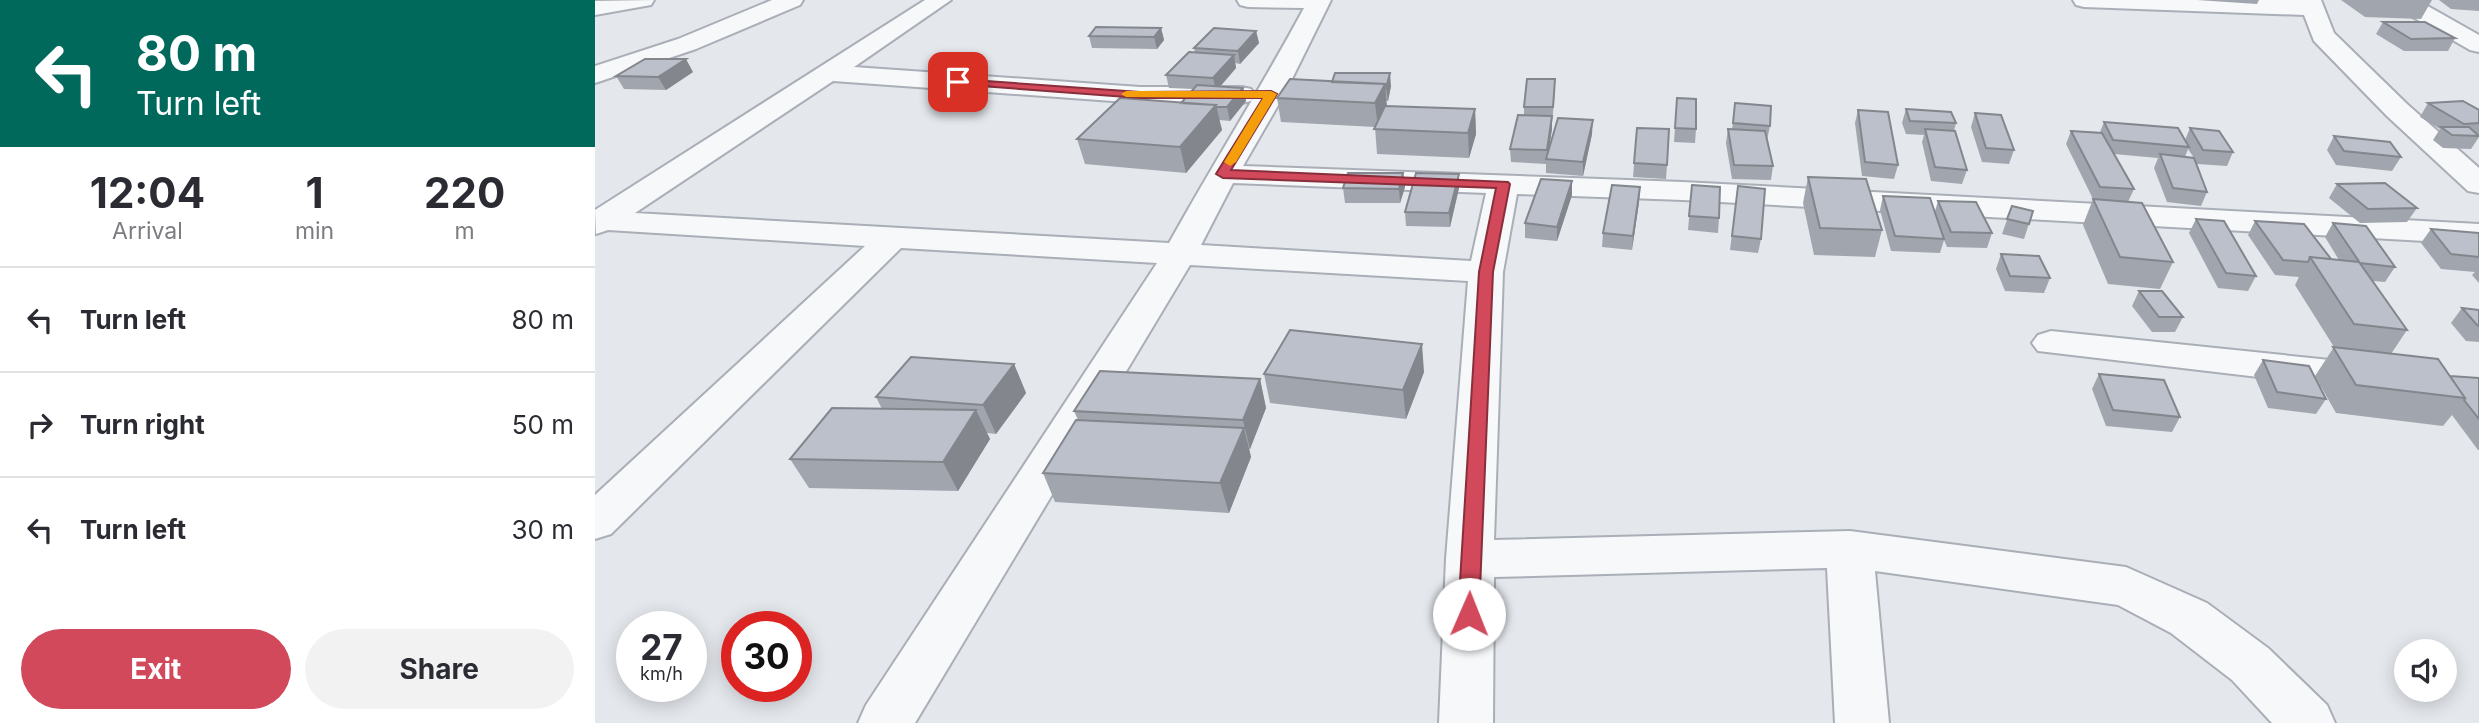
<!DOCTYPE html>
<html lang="en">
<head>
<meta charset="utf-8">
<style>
  :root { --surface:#fff; --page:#f2f2f3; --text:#2b2b33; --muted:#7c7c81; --line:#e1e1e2; --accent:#d1495b }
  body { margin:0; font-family:Inter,sans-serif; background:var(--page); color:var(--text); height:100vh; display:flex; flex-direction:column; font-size:26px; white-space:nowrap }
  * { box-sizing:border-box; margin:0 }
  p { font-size:23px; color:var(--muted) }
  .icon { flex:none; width:38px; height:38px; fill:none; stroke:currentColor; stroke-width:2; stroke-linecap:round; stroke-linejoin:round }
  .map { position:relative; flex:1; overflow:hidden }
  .details { display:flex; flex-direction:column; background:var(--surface); width:595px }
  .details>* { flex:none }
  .guide { background:#00695c; color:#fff; overflow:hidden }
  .buttons { position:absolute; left:1799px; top:639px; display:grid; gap:14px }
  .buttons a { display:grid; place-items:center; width:63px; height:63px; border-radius:50%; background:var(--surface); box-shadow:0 4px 18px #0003; font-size:35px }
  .speed { position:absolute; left:21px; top:611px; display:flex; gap:14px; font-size:35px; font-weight:700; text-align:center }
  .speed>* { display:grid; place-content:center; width:91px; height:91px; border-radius:50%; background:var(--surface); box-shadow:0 4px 18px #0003; line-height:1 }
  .speed small { font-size:18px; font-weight:400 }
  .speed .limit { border:10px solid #d22; background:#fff; color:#111 }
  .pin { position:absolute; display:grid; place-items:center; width:60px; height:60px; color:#fff; margin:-30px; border-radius:14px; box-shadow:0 4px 10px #0006 }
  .me { position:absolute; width:77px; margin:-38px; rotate:1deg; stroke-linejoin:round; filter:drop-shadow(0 0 5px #0008) }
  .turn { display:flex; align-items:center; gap:24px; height:147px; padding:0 21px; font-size:32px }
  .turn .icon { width:91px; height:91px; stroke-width:2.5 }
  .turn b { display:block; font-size:49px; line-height:60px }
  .eta { display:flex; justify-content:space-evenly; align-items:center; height:119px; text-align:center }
  .eta b { font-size:42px; font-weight:700; line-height:49px }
  .primary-button { display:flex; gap:14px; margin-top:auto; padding:14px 21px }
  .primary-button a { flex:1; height:80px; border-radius:42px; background:var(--accent); color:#fff; font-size:28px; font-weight:700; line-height:80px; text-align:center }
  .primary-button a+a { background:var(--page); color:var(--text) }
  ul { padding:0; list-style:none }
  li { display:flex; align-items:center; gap:21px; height:105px; padding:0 21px; border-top:2px solid var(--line) }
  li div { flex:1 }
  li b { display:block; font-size:26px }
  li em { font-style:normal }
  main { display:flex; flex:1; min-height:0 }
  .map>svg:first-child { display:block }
</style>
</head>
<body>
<main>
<section class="details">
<div class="guide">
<div class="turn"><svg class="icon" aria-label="left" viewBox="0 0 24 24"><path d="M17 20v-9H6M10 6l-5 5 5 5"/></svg><div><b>80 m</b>Turn left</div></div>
</div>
<div class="eta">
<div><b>12:04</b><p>Arrival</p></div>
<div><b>1</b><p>min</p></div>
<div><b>220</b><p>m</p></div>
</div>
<ul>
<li><svg class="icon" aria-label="left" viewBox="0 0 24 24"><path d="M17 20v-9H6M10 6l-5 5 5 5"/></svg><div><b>Turn left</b></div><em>80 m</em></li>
<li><svg class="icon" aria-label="right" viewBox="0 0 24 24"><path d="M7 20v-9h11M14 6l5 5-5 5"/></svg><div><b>Turn right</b></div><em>50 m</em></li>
<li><svg class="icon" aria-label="left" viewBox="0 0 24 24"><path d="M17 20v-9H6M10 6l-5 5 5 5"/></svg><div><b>Turn left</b></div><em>30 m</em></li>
</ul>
<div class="primary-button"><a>Exit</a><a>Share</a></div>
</section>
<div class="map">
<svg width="1884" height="723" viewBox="0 0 1884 723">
  <rect width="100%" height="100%" fill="#e4e7ec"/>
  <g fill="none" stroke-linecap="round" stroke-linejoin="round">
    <g stroke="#a9aeb7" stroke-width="4">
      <path id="street" d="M59 0 56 5 0 15V1Z
        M177 0H208L205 5 101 49 0 83V66L83 39Z
        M330 0H356L259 67 545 87H647L656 89 660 95 656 101 647 103H545L238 81 40 213 574 243C618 164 666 88 709 8L653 7 645 5 642 0H736L689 95 648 166 1088 182 1884 224V244L1088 200 922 194 908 272 899 540 1255 531 1531 567 1612 603 1673 648 1732 705 1740 723H1677L1637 680 1576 633 1523 605 1280 571 1294 723H1240L1232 568 899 577 898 723H844L851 559 873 281 595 265 320 723H263L271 705 562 263 306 248 16 534 0 539V495L270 246 13 230 1 234 0 210ZM638 183 891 193 876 261 606 245Z
        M1478 0H1726L1739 33 1812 104 1884 168V193L1873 191 1792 116 1719 41 1709 15 1489 7 1481 5Z
        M1794 0H1822L1884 35V52L1875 50 1797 5Z
        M1456 331 1774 364 1788 368 1794 377 1788 386 1774 390 1443 351 1437 343 1443 335Z"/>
    </g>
    <use href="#street" fill="#f7f8fa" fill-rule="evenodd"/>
  </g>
  <path fill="#a1a5ae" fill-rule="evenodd" d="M1602 0H1664L1662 4Z
    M1746 0H1837L1826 19 1770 17Z
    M1844 0H1884V11L1856 9Z
    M1788 22 1860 38 1853 51H1809L1781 34Z
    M566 28 569 40 562 49 497 48 494 36Z
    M661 31 664 43 645 64 640 63 641 68 625 87 648 88 651 101 635 121 624 120 627 130 591 173 490 164 482 139 586 103 598 89 574 88 571 75 600 53 599 48Z
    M98 72 71 90 29 89 21 76Z
    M796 86 793 101H791L792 106 880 109 881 134 874 158 782 154 780 127 686 122 682 98Z
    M960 92 955 144 997 134 988 176 951 173V164L916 162 915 149 929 115V107Z
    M1082 98 1101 129 1100 143 1079 142Z
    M1140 103 1175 126 1172 140 1178 166 1176 180 1137 179 1131 143 1133 129 1137 130Z
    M1833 103 1884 110V137L1876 149 1848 148 1838 140 1845 129 1825 117Z
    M1311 109 1361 123 1359 131 1372 170 1367 184 1336 181 1327 142 1329 135 1311 134 1307 123Z
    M1263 110 1303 165 1299 179 1267 176 1260 123Z
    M1380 113 1419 150 1414 164 1387 162 1376 127Z
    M1509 122 1590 140 1595 128 1638 152 1632 166 1602 164 1599 158 1612 192 1606 206 1572 202 1559 168 1563 158 1519 154 1539 189 1533 202 1578 262 1565 289 1513 284 1488 225 1498 199 1471 144 1476 131 1505 132ZM1593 149 1599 158 1590 157Z
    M1042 128 1072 165 1071 179 1038 177Z
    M1739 136 1806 157 1797 171 1741 165 1732 150Z
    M808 173 810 187 805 203H750L748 188Z
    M1213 177 1287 230 1280 257 1219 255 1208 203Z
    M1742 184 1822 208 1812 222 1765 223 1734 198Z
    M1097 185 1124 218 1123 233 1093 230Z
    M1143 186 1166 239 1163 253 1135 250Z
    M1045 187 1044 202 1037 250 1007 247 1008 233Z
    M864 188 855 227 811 226 810 212Z
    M977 195 962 241 930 238V223Z
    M1288 196 1340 211 1343 201 1397 233 1392 248 1352 247 1349 240 1345 253 1296 251 1285 210Z
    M1417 206 1438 211 1429 239 1407 234Z
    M1601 219 1661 276 1653 291 1623 288 1594 233Z
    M1660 221 1736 259 1744 260 1730 237 1738 223 1800 267 1790 282 1778 281 1812 330 1796 354 1855 376 1884 378V450H1883L1857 415 1848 426 1741 413 1720 376 1739 347 1700 285 1704 277 1680 275 1653 235Z
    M1836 229 1884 233V283L1877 275 1880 272 1846 269 1826 243Z
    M1406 254 1455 278 1449 293 1410 291 1401 269Z
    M1544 291 1588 317 1580 332H1557L1537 306Z
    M1867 308 1884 310V342L1871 341 1856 323Z
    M1668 360 1731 399 1721 414 1673 408 1659 375Z
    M419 364 431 393 401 434 392 433 395 439 363 491 214 488 195 459 287 409 281 397Z
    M829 372 811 419 675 403 669 374Z
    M1504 374 1585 417 1577 432 1511 426 1497 389Z
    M665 379 671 408 655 449H654L656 457 634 513 460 502 448 473 483 420 479 411Z"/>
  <path fill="#83868d" d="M566 28 569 40 562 49 559 37Z
    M661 31 664 43 645 64 643 51Z
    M639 55 641 68 621 91 618 78Z
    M91 59 98 72 71 90 63 77Z
    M795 73 796 86 793 101 791 88Z
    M790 84 792 108 783 128 780 103Z
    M648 88 651 101 635 121 632 107Z
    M621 105 627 130 591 173 585 147Z
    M880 109 881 134 874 158 873 133Z
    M957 116V130L952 159V150Z
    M998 120 997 134 988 176V162Z
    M808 173 810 187 805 203 804 189Z
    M864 174V188L855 227 854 213Z
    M977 181V195L962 241V227Z
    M1045 187 1044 202 1037 250 1038 236Z
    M827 344 829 372 811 419 808 390Z
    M419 364 431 393 401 434 388 405Z
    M665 379 671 408 655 449 648 420Z
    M381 410 395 439 363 491 348 462Z
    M649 428 656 457 634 513 625 483Z"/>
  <path fill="#bbc0ca" stroke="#83868d" stroke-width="2" d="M1788 22H1830L1860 38 1816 39Z
    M501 27 566 28 559 37 494 36Z
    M619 28 661 31 643 51 599 48Z
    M594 52 639 55 618 78 571 75Z
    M50 59H91L63 77 21 76Z
    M740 73H795L791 88H790V84L737 82Z
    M695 79 790 84 780 103 682 98Z
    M932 79H960L958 107H929Z
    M602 85 648 88 632 107H620L621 105 586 103Z
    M525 98 621 105 585 147 482 139Z
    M1082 98 1101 99V129L1080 128Z
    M1868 101 1884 110V123L1869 124 1833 103Z
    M1140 103 1176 106 1175 126 1138 123Z
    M790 106 880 109 873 133 779 129Z
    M1311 109 1356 112 1361 123 1315 121Z
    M1263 110 1293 112 1303 165 1270 162Z
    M1380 113 1406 115 1419 150 1391 148Z
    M923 115 957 116 952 150 915 149Z
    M963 118 998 120 988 162 951 159Z
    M1509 122 1583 128 1594 147 1518 140Z
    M1846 127H1874L1884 136 1857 135Z
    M1042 128 1074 129 1072 165 1039 163Z
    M1595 128 1624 131 1638 152 1608 150Z
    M1133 129 1170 131 1178 166 1139 165Z
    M1330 129 1360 131 1372 170 1340 167Z
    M1476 131 1507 133 1539 189 1505 187Z
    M1739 136 1795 142 1806 157 1749 151Z
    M1565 154 1599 158 1612 192 1578 188Z
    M753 173H808L804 189 748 188Z
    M821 173 864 174 854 213 810 212Z
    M1213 177 1271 179 1287 230 1225 228Z
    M946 179 977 181 962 227 930 223Z
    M1790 183 1822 208 1773 209 1742 184Z
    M1017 185 1045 187 1038 236 1008 233Z
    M1097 185 1125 187 1124 218 1094 216Z
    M1143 186 1170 189 1166 239 1137 236Z
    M1288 196 1335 198 1349 239 1300 236Z
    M1498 199 1547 203 1578 262 1525 257Z
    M1343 201 1381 202 1397 233 1356 232Z
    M1417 206 1438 211 1434 224 1412 219Z
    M1601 219 1629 221 1661 276 1631 273Z
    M1660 221 1709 224 1736 259 1715 257 1713 262 1688 260Z
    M1738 223 1771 226 1800 267 1765 263Z
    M1836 229 1884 233V257L1856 254Z
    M1406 254 1444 256 1455 278 1415 276Z
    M1715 257 1764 262 1812 330 1759 324Z
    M1544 291H1567L1588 317H1564Z
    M1867 308 1884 310V326L1882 325Z
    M695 330 827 344 808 390 669 374Z
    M1738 347 1843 359 1870 398 1761 385Z
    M316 357 419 364 388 405 281 397Z
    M1668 360 1714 366 1731 399 1682 392Z
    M505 371 665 379 648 420 479 411Z
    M1504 374 1569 380 1585 417 1518 410Z
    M1855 376 1884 378V419L1869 400 1870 398Z
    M237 408 381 410 348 462 195 459Z
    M481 420 649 428 625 483 448 473Z"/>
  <path fill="#d1495b" stroke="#882f3b" stroke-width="2" d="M363 79 545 92 676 91 682 94 636 170 913 182 915 184 898 272 884 614 881 620 874 622 866 620 863 614 884 272 901 188 628 178 621 174 668 98H545L359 84 358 82Z"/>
  <path fill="#f59e0b" d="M676 91 682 94 641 162 635 166 629 162 668 98 531 97 526 94 531 91Z"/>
</svg>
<div class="buttons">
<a><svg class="icon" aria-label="sound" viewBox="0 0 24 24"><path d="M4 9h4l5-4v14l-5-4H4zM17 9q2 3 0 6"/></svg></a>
</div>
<div class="speed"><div>27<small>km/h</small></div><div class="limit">30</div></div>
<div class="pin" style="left:363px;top:82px;background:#d93025"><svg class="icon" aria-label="arrive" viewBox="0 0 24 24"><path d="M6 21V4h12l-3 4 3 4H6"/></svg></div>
<svg class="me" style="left:874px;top:614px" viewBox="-20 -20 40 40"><circle r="19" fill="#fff"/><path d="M0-13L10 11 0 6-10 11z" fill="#d1495b"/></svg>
</div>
</main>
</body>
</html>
